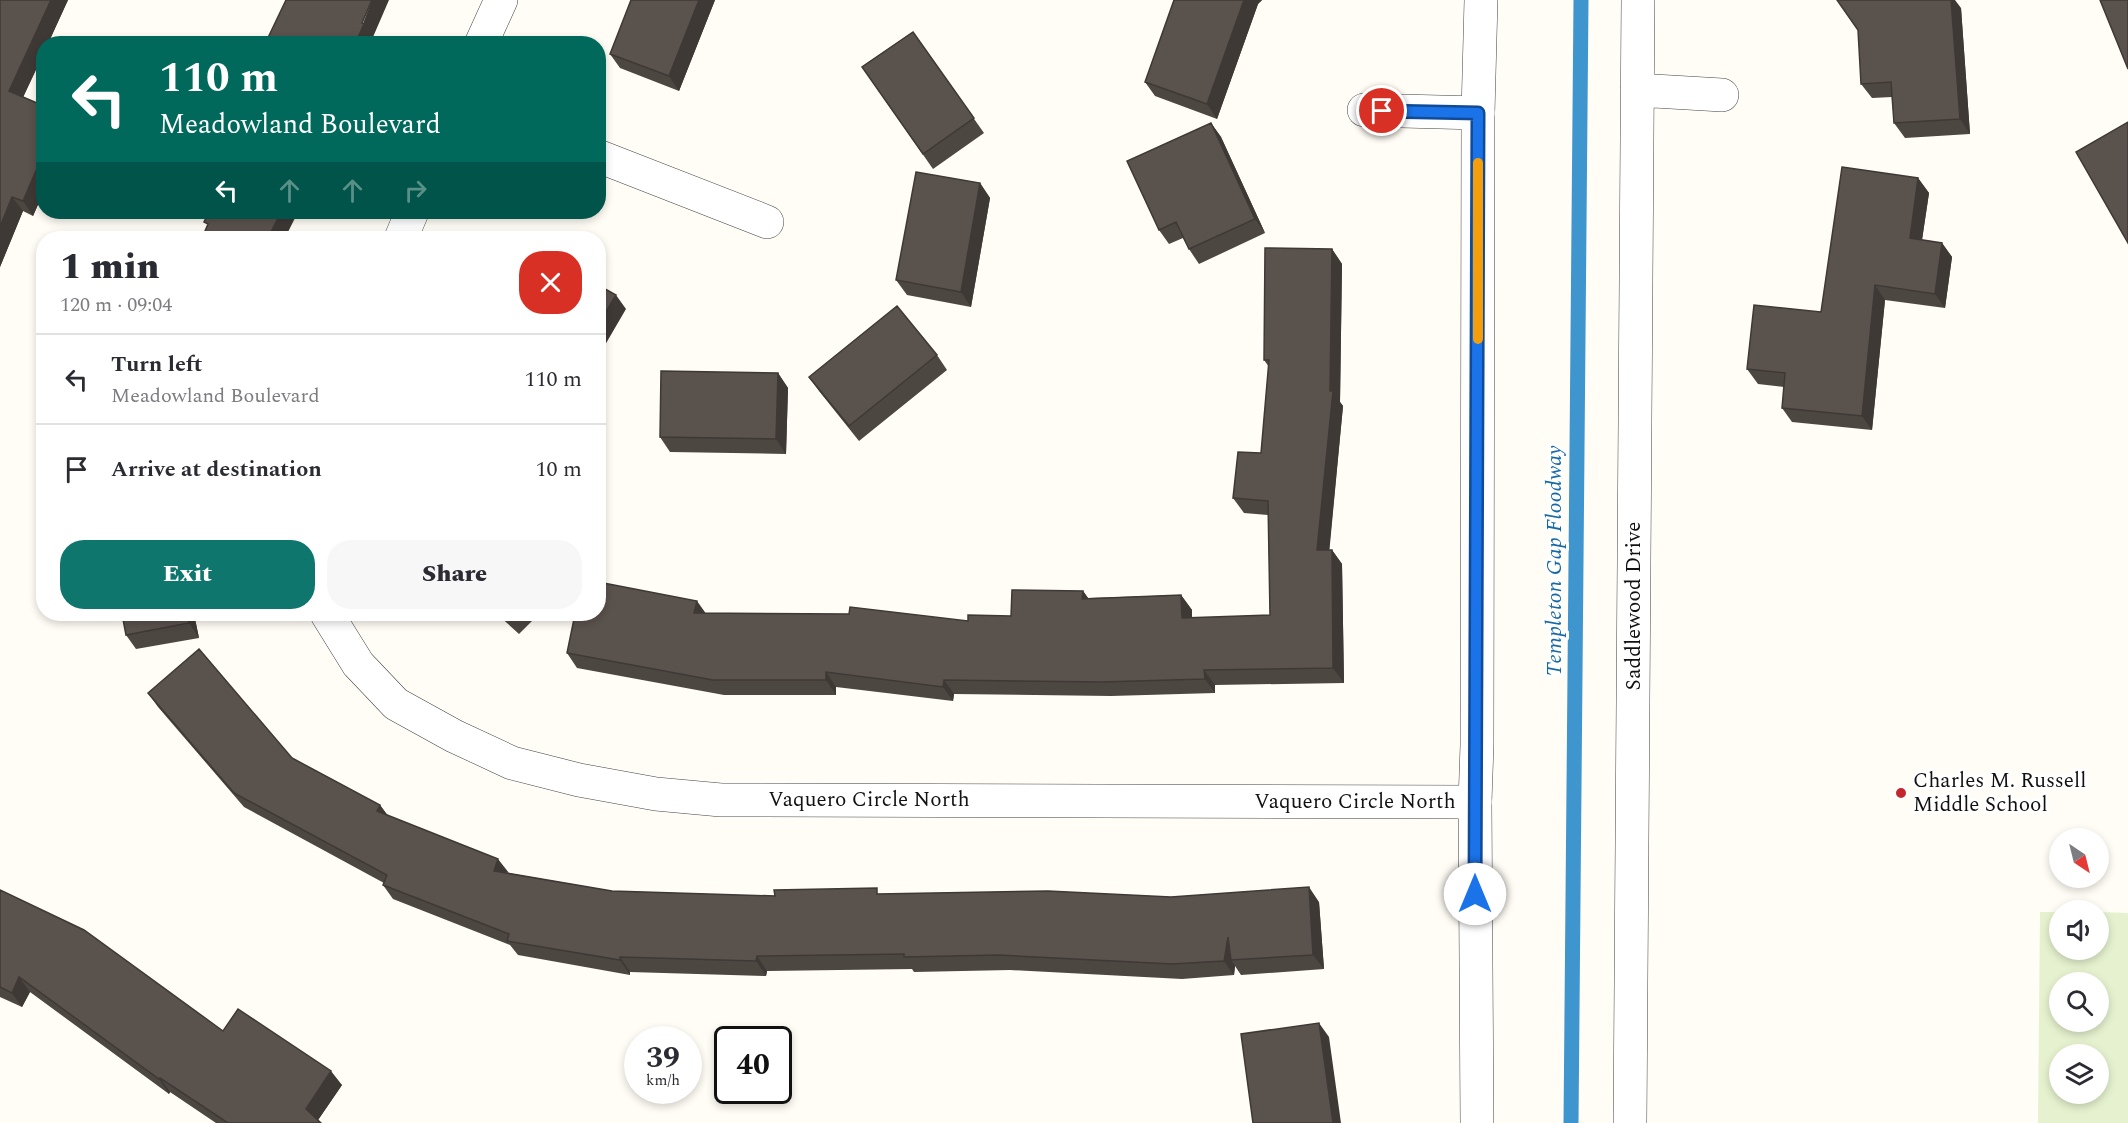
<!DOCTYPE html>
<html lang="en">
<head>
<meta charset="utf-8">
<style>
  :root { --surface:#fff; --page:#f7f7f7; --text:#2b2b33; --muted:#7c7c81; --line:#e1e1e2; --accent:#0f766e }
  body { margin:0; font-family:Spectral,serif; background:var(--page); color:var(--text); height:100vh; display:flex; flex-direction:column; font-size:22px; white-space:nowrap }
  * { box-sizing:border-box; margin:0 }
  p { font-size:20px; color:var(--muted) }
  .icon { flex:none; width:33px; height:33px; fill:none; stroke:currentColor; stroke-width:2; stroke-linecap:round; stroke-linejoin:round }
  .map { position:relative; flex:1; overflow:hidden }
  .drawer { position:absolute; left:36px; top:231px; width:570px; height:390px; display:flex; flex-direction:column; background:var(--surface); border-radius:24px; box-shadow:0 3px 9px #0003 }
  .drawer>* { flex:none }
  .banner { position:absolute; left:36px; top:36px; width:570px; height:183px; border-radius:24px; box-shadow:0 3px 9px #0003; background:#00695c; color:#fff; overflow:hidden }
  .needle { width:39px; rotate:145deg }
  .buttons { position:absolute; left:2049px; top:828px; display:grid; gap:12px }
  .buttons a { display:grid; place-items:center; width:60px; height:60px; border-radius:50%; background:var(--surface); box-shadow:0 3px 9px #0003; font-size:30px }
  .speed { position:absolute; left:624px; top:1026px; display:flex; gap:12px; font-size:30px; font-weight:700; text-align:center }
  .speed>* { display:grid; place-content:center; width:78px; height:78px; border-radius:50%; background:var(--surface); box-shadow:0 3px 9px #0003; line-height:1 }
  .speed small { font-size:15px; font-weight:400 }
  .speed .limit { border:3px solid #111; border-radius:9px; background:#fff; color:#111 }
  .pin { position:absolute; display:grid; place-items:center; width:51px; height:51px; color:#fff; margin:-26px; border:3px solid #fff; border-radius:50%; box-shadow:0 2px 6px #0007 }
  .me { position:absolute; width:66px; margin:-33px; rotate:0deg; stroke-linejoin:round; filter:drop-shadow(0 0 4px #0008) }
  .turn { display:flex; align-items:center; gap:21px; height:126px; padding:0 24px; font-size:27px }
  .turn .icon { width:78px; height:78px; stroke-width:2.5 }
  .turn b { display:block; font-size:42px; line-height:51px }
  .lanes { display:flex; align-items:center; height:57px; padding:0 24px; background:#0003; justify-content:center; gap:30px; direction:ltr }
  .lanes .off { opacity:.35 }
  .round { display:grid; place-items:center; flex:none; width:63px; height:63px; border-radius:24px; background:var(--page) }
  .summary { display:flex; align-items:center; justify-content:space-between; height:102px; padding:0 24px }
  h1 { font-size:36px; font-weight:800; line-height:45px }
  .action { display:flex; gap:12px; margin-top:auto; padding:12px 24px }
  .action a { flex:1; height:69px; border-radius:24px; background:var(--accent); color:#fff; font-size:24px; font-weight:800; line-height:69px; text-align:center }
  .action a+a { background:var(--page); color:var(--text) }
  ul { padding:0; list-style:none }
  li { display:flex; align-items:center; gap:18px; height:90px; padding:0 24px; border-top:2px solid var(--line) }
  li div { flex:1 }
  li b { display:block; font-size:22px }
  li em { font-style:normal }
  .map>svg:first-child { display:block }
</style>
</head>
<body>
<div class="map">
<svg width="2128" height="1123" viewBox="0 0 2128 1123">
  <rect width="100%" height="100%" fill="#fffdf5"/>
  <path fill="#e6f2cf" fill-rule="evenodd" d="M2040 912H2059L2060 950H2098L2099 912 2128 913V1123H2038ZM2060 982H2098V1022H2060ZM2098 1054V1094H2060V1054Z"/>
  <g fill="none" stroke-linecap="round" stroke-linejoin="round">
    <path stroke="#3f96cf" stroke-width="15" d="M1571 1123 1581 0"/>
    <g stroke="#444" stroke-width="34">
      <path id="minor" d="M481 44 501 0
        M1637 90 1722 95
        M1364 110 1478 113
        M598 156 767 222
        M401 238 412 212
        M327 614 358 664 396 704 454 736 512 763 579 780 656 794 721 800 1475 802
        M1630 1123 1638 0"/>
    </g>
    <g stroke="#444" stroke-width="34">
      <path id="tertiary" d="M1477 1123 1475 802 1477 745 1478 113 1481 0"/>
    </g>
    <use href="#minor" stroke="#fff" stroke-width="33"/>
    <use href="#tertiary" stroke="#fff" stroke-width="33"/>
  </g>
  <path fill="#4d4742" d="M0 0H68L23 97 44 106V191L33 216 23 211 0 267Z
    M631 0H715L679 91 620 68 610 54Z
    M1174 0H1262L1258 4 1217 119 1155 96 1145 82Z
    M1961 8 1970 134 1905 138 1894 123 1892 97 1872 98 1861 84Z
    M913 32 984 133 933 169 862 67Z
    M1211 123 1221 137 1265 233 1199 264 1189 249 1183 238 1169 244 1159 230Z
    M1918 178 1929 193 1922 240 1942 243 1952 257 1945 308 1885 300 1872 430 1792 422 1782 408 1784 387 1758 384 1747 369 1821 312Z
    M980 183 990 198 971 307 907 295 896 280Z
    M1332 249 1342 264 1340 402 1343 406 1329 550H1332L1342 564 1344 683 1215 685V693L1111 696 954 694 953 701 836 687V695H724L577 668 567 653 705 613 968 621 1011 616 1083 591 1088 598 1181 595 1192 610V618L1270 615 1268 515 1244 513 1233 498 1261 453 1269 367 1264 360Z
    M937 355 947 370 859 441 819 391 809 377Z
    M778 373 788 388 786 454 670 452 660 437Z
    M122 614H194L199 638 136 649 126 635Z
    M497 614H539L519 634Z
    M148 693 292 758 380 805 388 816 508 873 612 891 775 896 881 894 1171 897 1319 902 1324 969 1241 975 1235 966 1234 975 1182 979 1010 970 914 972 912 969 767 971 766 976 630 972V975L518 955 510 945 393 899 383 885 384 883 244 807 158 707Z
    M0 890 223 1031 342 1085 318 1120 321 1123H216L170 1092 169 1094 30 992 22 1007 0 997Z"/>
  <path fill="#3f3936" d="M51 0H68L48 44H44V53L19 106 9 91Z
    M372 0H389L373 37 374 39 372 44H355Z
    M699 0H715L679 91 669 76Z
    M1244 0H1262L1258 4 1217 119 1207 104Z
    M1951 0H1955L1961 8 1970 134 1960 119Z
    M1211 123 1221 137 1265 233 1255 219Z
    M44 152V191L33 216 23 201Z
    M1918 178 1929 193 1920 253 1910 238Z
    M980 183 990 198 971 307 961 292Z
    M12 197 23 211 0 267V227Z
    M281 212H298L285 238H268Z
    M1942 243 1952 257 1945 308 1935 294Z
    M1332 249 1342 264 1340 402 1343 406 1328 565 1317 550 1330 391Z
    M1875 285 1885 300 1872 430 1862 416Z
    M616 295 626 309 598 357V325Z
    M778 373 788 388 786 454 776 439Z
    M1332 550 1342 564 1344 683 1333 668Z
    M1083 591 1093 605 1082 599Z
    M1181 595 1192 610V633L1182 618Z
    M697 601 707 615 694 613Z
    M187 614H194L199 638 189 623Z
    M1204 670 1215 685V693L1205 679Z
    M826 672 836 687V695L826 680Z
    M944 680 954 694 953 701 943 687Z
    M380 805 391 820 377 811Z
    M498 859 509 873 494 871Z
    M1309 887 1319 902 1324 969 1313 955Z
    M1228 937 1231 960 1235 966 1234 975 1224 961Z
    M757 956 767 971 766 976 756 961Z
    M620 957 630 972V975L620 960Z
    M19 977 30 992 22 1007 12 993Z
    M1319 1023 1329 1037 1341 1123H1333Z
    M331 1071 342 1085 316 1123 306 1109Z
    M160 1078 170 1092 169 1094 159 1079Z"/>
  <path fill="#5a524d" stroke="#3f3936" stroke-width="1.5" d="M0 0H51L9 91 44 106V152L23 201 12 197 0 227Z
    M286 0H372L362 23 364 24 355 44H265Z
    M631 0H699L669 76 610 54Z
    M1174 0H1244L1207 104 1145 82Z
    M1837 0H1951L1960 119 1894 123 1891 82 1861 84 1858 30Z
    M2100 0H2128V69Z
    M913 32 974 118 923 154 862 67Z
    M2128 122V243L2076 152Z
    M1211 123 1255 219 1189 249 1176 222 1159 230 1127 161Z
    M1842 167 1918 178 1910 238 1942 243 1935 294 1875 285 1862 416 1782 408 1785 373 1747 369 1754 305 1821 312Z
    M916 172 980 183 961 292 896 280Z
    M209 212H281L268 238H202L208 224 204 222Z
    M1265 248 1332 249 1330 391H1333L1317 550H1332L1333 668 1204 670 1205 679 1101 682 944 680 943 687 826 672V680H713L567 653 575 614H598V582L697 601 694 613 849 614 850 607 968 621V615L1011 616 1012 590 1083 591 1082 599 1181 595 1182 618 1270 615 1268 501 1233 498 1238 452 1261 453 1269 360H1264Z
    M598 285 616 295 598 325Z
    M897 306 937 355 849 426 809 377Z
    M661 371 778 373 776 439 660 437Z
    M122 614H187L189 623 126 635Z
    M502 614H515L509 620Z
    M199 649 292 758 380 805 377 811 498 859 494 871 612 891 775 896 774 890 877 888V894L1048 891 1171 897 1309 887 1313 955 1231 960 1228 937 1224 961 1172 964 999 955 904 957V954L757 956 756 961 620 957V960L507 941 509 934 383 885 387 875 234 793 148 693Z
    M0 890 84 930 223 1031 238 1009 331 1071 306 1109 321 1123H228L160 1078 159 1079 19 977 12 993 0 987Z
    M1319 1023 1333 1123H1253L1241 1034Z"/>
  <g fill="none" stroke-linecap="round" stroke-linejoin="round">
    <g stroke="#114b97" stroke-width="15">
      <path id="route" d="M1382 111 1478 113 1475 894"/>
    </g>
    <use href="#route" stroke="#1a73e8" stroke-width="10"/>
    <path stroke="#f59e0b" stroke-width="10" d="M1478 339V163"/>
  </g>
  <circle fill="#c4262e" stroke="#fff" stroke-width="2" cx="1901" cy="793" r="6"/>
  <g text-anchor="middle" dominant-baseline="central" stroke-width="6" stroke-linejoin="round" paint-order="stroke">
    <g font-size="21" fill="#111" stroke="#fff">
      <text transform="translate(1634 606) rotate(-90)">Saddlewood Drive</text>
      <text x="869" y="800">Vaquero Circle North</text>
      <text x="1355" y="802">Vaquero Circle North</text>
    </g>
    <g font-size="21" fill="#111" stroke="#fff" text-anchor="start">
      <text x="1913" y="781">Charles M. Russell<tspan x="1913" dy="24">Middle School</tspan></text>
    </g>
    <g font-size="22" font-style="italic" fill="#1768a6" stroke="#fff">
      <text transform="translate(1554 561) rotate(-90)">Templeton Gap Floodway</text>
    </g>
  </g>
</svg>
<div class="buttons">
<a><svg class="needle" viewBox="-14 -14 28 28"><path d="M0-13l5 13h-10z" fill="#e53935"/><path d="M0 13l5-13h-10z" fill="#7c7c81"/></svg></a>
<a><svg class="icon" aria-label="sound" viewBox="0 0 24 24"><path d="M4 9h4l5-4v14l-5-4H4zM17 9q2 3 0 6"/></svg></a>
<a><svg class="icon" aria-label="search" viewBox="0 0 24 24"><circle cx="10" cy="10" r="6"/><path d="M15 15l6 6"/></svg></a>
<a><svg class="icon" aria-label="layers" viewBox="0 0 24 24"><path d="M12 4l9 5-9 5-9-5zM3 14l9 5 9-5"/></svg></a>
</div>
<div class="speed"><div>39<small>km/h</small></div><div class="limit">40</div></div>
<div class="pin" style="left:1382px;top:111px;background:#d93025"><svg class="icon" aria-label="arrive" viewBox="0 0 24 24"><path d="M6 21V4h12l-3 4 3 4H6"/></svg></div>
<svg class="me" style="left:1475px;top:894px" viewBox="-20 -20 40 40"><circle r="19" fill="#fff"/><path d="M0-13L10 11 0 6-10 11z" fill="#1a73e8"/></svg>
<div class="banner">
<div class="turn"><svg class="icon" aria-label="left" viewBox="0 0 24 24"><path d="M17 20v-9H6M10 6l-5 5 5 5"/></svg><div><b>110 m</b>Meadowland Boulevard</div></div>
<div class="lanes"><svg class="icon" aria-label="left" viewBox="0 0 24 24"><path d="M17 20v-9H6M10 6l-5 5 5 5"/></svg><svg class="icon off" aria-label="ahead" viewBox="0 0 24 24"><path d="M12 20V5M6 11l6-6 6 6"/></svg><svg class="icon off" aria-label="ahead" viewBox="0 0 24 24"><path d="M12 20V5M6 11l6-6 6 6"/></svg><svg class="icon off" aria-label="right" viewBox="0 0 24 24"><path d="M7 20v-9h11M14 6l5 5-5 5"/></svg></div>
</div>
<section class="drawer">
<div class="summary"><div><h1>1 min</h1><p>120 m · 09:04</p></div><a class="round" style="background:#d93025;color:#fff"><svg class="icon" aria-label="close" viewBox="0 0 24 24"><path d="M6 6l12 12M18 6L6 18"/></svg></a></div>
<ul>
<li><svg class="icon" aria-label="left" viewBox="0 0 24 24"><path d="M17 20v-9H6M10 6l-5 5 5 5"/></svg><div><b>Turn left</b><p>Meadowland Boulevard</p></div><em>110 m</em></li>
<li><svg class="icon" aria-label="arrive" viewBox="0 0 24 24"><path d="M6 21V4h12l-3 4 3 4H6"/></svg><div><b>Arrive at destination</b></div><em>10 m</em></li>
</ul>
<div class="action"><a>Exit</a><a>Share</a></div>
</section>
</div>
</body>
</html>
